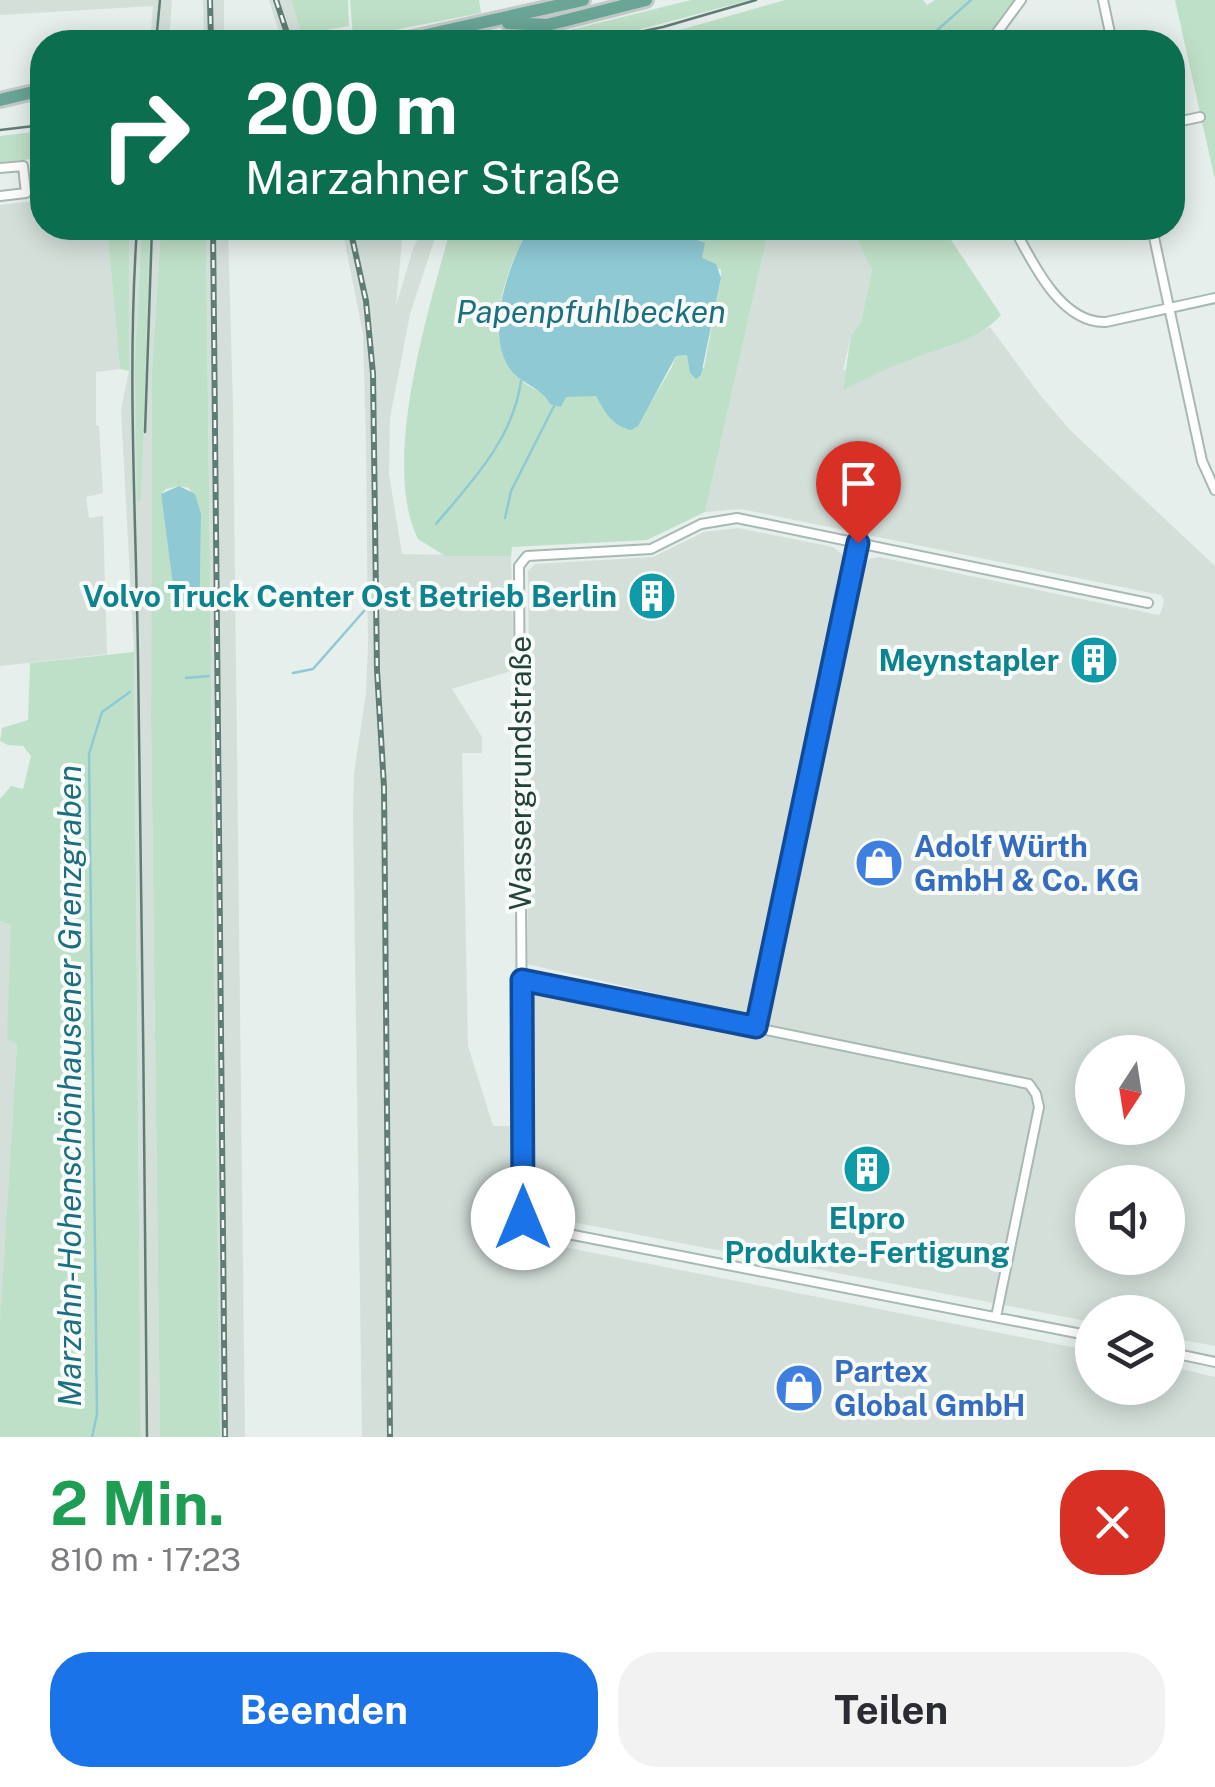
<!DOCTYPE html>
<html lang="de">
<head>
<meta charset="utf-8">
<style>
  :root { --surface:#fff; --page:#f2f2f3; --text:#2b2b33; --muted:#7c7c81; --accent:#1a73e8 }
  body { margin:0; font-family:"Public Sans",sans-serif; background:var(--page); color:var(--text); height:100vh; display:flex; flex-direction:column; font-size:38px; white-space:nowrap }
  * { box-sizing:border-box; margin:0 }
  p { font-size:32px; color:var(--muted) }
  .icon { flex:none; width:55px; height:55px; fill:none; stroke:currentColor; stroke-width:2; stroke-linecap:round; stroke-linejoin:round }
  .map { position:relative; height:1437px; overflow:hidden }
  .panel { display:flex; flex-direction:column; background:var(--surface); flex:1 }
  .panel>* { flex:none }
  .banner { position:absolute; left:30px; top:30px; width:1155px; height:210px; border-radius:40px; box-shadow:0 5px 25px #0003; background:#0b6e4f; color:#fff; overflow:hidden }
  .needle { width:65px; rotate:192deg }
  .tools { position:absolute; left:1075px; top:1035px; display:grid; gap:20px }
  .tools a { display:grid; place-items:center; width:110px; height:110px; border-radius:50%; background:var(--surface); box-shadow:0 5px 25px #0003; font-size:50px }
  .pin { position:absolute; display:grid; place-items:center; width:85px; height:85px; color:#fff; margin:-102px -42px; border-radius:50% 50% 50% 0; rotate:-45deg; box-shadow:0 0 10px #0007 }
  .pin .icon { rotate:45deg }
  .me { position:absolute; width:110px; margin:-55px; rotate:0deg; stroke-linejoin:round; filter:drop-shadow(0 0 8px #0008) }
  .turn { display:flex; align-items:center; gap:35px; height:210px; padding:0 50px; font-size:45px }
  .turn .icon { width:130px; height:130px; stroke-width:2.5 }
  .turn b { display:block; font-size:70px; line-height:85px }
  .round { display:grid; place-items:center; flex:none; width:105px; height:105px; border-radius:40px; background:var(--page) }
  .head { display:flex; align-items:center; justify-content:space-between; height:170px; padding:0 50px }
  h1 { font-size:60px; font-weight:700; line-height:75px; color:#1e9e55 }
  .button { display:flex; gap:20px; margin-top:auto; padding:20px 50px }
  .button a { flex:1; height:115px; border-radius:40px; background:var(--accent); color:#fff; font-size:40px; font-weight:700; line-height:115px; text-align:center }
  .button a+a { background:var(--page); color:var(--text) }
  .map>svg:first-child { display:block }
</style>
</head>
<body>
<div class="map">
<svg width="1215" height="1437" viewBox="0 0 1215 1437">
  <rect width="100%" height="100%" fill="#e6efeb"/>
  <path fill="#d4dfda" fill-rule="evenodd" d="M0 0H172L169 42H150L153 6 0 15Z
    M203 0H224V42H204Z
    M269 0H291L304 42H282Z
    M42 200V228H107L120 369 96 372V425L99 426 103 493 86 497 89 518 103 516 107 654 0 666V205Z
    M129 228H161L152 370 151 720 160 1437H141L134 652 121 409 129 371Z
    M206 228H228L233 407 245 1437H220Z
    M342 228H403L396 306 413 249 423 228 436 235 410 314 390 418 389 474 402 554 511 556 514 670 452 689 482 737V753H462L468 1046 493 1126H510V1230L516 1237 528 1240 1092 1351V1388H1168V1366L1215 1377V1437H362L353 814 354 773 366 693 368 645 366 442 363 333Z
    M769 228H852L859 239 872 270 861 324 851 335 843 370 907 360 951 346 990 327 1040 395 1070 430 1215 566V1346L1168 1337V1312H1092V1322L541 1216 536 1211 529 1005 534 998 539 994 735 1036 738 1012 527 964 533 660 529 659 528 571 535 564 653 557 704 532 738 528 833 547 842 554 844 562 863 566 869 559 879 557 1159 615 1161 612 1164 600 1161 595 741 509 705 512ZM1092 1052H1168V1128H1092ZM1092 1182H1168V1258H1092Z
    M0 921 11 925 17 1043 0 1324Z"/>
  <path fill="#bfe0c8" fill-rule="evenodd" d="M291 0H348L349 26 314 32 312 42H304Z
    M350 0H479L481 13 353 38Z
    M691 0H750L615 36 581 42H522Z
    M785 0H923L927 5 935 0H1016L986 40 976 35 969 42H638Z
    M1175 0H1215V180Z
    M42 131V158L0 162V136Z
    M107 228H129V371L120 369Z
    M142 228H150L141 501H137L135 362Z
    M161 228H206L220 1437H160L151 720 152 370ZM179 486 189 488 201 514 200 590 174 593 161 494 166 489Z
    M441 228H529C500 278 471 371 547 394 563 398 578 393 594 395 612 398 630 404 648 407L671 369 676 356 687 355 689 363 704 368 721 278V270L702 259 700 239 669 228H769L705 512 647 540 512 547 511 556H445L418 539C381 465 427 315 448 238Z
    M852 228H943L1001 315C977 342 940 348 909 360 886 368 865 380 843 390L851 335 861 323 872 270Z
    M134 652 141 1437H0V1320L17 1044 7 1039 11 925 0 921V799L11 786 23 789 31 756 23 746 8 745 0 741 2 728 28 720 30 663Z"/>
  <path fill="#8ec9d4" d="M529 228H669L705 243 702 258 716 264 721 278 701 375 696 379 690 373 687 355 676 356 638 426 631 430C612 426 605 412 596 396L566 397 561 407 550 404C541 386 521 385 510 369 484 333 509 263 529 228Z
    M179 486 195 494 201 514 200 590 197 602C185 604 180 603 174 593L161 494Z"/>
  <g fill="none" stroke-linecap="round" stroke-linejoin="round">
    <path stroke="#8ec9d4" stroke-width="2.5" d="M924 42 971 0
      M705 228H712
      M505 518 511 491 554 406
      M436 524C472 481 513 439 521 381
      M293 673 313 669 364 611
      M186 678 209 676
      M92 1437 97 1414 89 754 102 712 130 692"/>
    <g stroke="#a8b8b2" stroke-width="12">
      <path id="minor" d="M1103 0 1112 42
        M990 42 1021 0
        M1172 123 1200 117
        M0 168 23 166 26 193 0 196
        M1014 228C1032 262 1061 324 1106 322L1215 298
        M1152 228 1202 461 1215 490
        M523 980 1029 1084 1036 1094 1039 1107 996 1317
        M756 1027 857 543
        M1092 1336 527 1226 523 1218 519 566 527 556 651 549 701 524 737 518 1148 603
        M1168 1352 1215 1362"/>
    </g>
    <g stroke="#c2cac8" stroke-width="18">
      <path id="primary" d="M508 23 547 25 646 0
        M395 42 583 0
        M0 100 42 90"/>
    </g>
    <use href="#minor" stroke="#fff" stroke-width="8"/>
    <use href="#primary" stroke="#6aa596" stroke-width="12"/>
    <path stroke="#5f7d75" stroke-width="2.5" d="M156 42 160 0
      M592 42 663 27 756 0
      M0 130 42 125
      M137 228C127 372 136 514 138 658 143 918 144 1177 147 1437
      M145 432 152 228"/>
    <g stroke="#5f7d75" stroke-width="6">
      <path id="rail" d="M210 0 211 42
        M276 0 290 42
        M213 228 225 1437
        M350 228 366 301 373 374 377 670 384 787 390 1437"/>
    </g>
    <use href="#rail" stroke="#f7fbf9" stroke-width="2.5" stroke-dasharray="8" stroke-linecap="butt"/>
  </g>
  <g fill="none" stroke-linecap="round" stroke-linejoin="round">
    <g stroke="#114b97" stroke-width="25">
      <path id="route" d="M523 1218 522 980 756 1027 858 543"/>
    </g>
    <use href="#route" stroke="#1a73e8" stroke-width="18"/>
  </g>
  <defs>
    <g id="building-disc" transform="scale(2.5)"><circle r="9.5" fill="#0f9aa8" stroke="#f7fbf9"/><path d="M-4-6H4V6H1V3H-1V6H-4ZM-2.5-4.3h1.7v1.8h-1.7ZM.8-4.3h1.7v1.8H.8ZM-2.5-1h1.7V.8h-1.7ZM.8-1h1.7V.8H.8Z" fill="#fff"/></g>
    <g id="shop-disc" transform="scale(2.5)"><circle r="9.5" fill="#3f7fe0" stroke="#f7fbf9"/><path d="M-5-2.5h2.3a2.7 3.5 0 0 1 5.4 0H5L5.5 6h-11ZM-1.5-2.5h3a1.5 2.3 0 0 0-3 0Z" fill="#fff"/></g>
  </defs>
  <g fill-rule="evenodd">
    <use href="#building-disc" x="652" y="596"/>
    <use href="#building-disc" x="1094" y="660"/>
    <use href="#shop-disc" x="879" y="863"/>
    <use href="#building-disc" x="867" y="1169"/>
    <use href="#shop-disc" x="799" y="1388"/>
  </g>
  <g text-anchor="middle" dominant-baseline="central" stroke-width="8" stroke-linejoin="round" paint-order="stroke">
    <g font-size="30" font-weight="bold" fill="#0d838f" stroke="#f7fbf9" text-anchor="end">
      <text x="617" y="596">Volvo Truck Center Ost Betrieb Berlin</text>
      <text x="1059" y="660">Meynstapler</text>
      <text x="867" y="1218" text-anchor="middle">Elpro<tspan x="867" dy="34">Produkte-Fertigung</tspan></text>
    </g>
    <g font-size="30" fill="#24423a" stroke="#f7fbf9">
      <text transform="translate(520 773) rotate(-90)">Wassergrundstraße</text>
    </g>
    <g font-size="30" font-weight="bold" fill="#366cbe" stroke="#f7fbf9" text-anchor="start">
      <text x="914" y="846">Adolf Würth<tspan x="914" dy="34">GmbH &amp; Co. KG</tspan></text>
      <text x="834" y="1371">Partex<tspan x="834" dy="34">Global GmbH</tspan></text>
    </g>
    <g font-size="32" font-style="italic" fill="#1c6f80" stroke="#f7fbf9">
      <text x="591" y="311">Papenpfuhlbecken</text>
      <text transform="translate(69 1086) rotate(-90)">Marzahn-Hohenschönhausener Grenzgraben</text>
    </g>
  </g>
</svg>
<div class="tools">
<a><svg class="needle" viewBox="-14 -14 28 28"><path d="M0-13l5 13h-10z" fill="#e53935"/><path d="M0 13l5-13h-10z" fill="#7c7c81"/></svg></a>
<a><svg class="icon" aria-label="sound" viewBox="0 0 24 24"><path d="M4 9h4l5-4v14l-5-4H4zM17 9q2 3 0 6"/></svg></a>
<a><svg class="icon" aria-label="layers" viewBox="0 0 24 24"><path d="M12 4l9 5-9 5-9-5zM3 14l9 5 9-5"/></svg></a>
</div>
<div class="pin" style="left:858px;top:543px;background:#d93025"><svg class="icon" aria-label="arrive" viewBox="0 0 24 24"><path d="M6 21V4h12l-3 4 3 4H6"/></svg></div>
<svg class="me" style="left:523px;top:1218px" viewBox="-20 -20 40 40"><circle r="19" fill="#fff"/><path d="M0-13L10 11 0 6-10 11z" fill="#1a73e8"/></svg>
<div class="banner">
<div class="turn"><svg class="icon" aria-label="right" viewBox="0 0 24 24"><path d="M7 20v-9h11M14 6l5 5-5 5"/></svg><div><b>200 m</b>Marzahner Straße</div></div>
</div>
</div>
<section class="panel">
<div class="head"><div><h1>2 Min.</h1><p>810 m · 17:23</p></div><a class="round" style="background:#d93025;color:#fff"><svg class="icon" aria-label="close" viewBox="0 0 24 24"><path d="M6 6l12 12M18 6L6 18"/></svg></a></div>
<div class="button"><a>Beenden</a><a>Teilen</a></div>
</section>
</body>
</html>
